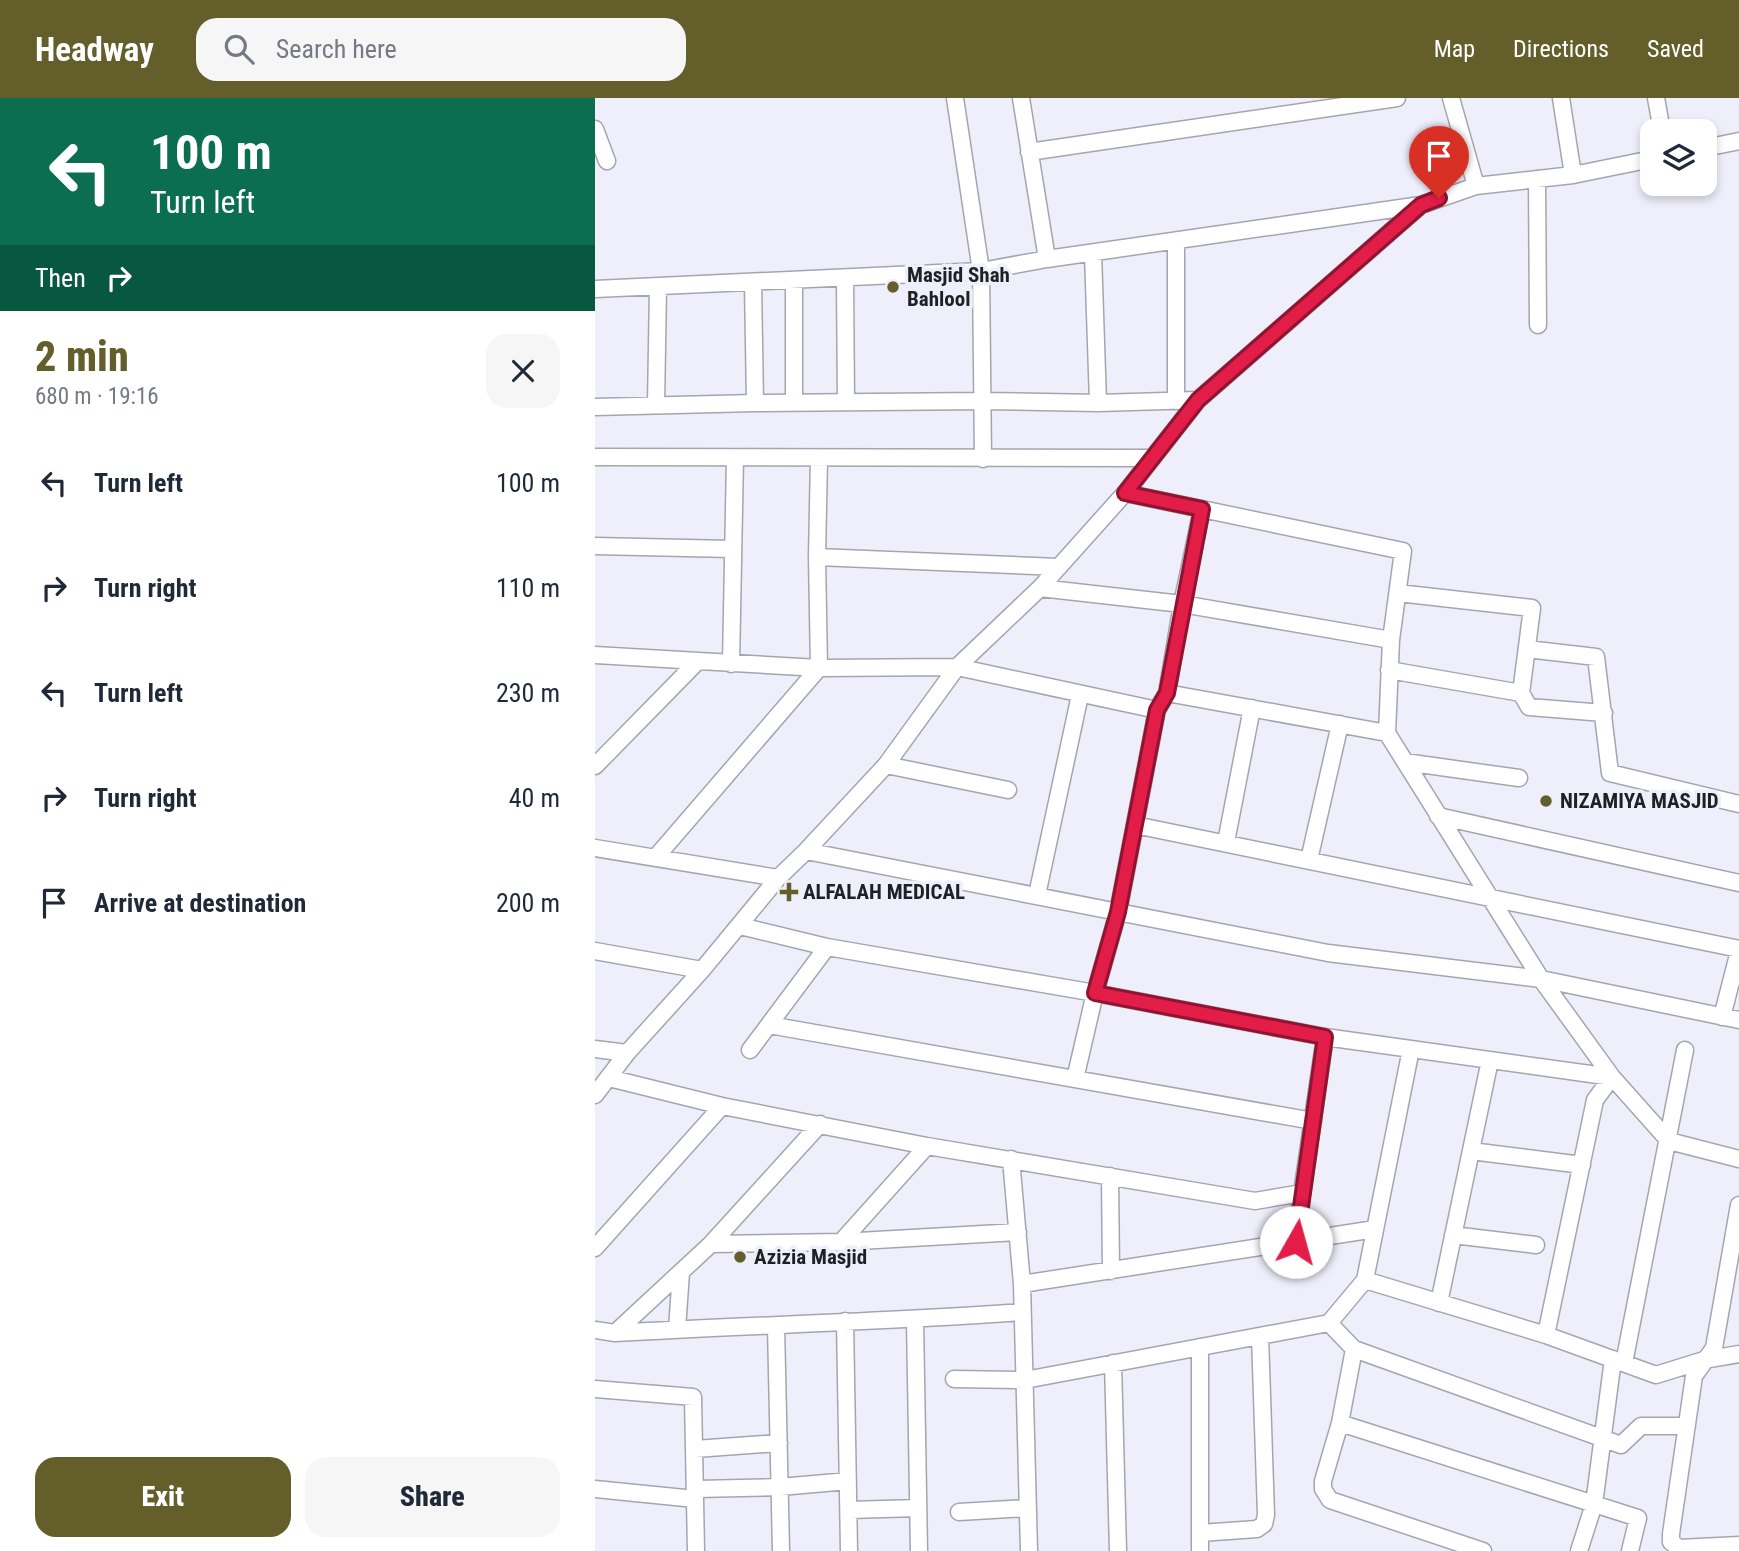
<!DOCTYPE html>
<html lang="en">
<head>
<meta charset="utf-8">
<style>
  :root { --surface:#fff; --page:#f6f6f7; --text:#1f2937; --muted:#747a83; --accent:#645e2b }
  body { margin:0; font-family:"Roboto Condensed",sans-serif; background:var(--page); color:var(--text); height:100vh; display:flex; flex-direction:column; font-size:26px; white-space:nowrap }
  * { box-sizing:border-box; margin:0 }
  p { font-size:23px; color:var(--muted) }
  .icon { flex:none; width:38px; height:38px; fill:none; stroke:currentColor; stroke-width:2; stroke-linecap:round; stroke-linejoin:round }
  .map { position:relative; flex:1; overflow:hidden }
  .panel { display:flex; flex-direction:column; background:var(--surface); width:595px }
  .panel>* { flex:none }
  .top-card { background:#0b6e4f; color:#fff; overflow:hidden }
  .buttons { position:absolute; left:1045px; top:21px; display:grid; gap:14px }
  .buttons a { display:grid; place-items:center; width:77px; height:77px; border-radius:14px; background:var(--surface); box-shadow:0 4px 10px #0003; font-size:35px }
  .pin { position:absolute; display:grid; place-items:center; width:60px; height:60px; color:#fff; margin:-72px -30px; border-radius:50% 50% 50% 0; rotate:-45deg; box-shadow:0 0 7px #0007 }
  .pin .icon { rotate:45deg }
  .me { position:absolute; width:77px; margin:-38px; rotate:7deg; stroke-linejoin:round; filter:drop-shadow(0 0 5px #0008) }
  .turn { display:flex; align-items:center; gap:24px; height:147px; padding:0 35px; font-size:32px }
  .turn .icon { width:91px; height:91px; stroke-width:2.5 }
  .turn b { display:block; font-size:49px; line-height:60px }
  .then { display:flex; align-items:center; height:66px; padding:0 35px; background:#0003; gap:14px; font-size:26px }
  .round { display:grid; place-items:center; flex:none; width:74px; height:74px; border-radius:21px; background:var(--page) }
  .summary { display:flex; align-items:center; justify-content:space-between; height:119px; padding:0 35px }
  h1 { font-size:42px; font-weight:800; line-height:52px; color:var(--accent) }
  .primary-button { display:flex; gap:14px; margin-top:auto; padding:14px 35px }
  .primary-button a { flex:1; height:80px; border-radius:21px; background:var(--accent); color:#fff; font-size:28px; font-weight:800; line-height:80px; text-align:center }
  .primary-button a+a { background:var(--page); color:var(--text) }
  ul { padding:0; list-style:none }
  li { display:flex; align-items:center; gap:21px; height:105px; padding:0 35px }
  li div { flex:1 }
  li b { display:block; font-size:26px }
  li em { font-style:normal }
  header { display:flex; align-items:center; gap:42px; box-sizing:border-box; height:98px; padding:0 35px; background:var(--accent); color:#fff }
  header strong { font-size:33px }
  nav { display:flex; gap:38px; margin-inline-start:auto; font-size:24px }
  .search { width:490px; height:63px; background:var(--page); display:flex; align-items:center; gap:18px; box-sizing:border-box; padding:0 24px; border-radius:21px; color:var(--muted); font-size:26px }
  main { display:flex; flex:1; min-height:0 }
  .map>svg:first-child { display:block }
</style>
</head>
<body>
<header>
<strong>Headway</strong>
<div class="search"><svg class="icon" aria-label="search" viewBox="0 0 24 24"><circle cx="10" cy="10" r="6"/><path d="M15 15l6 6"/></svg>Search here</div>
<nav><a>Map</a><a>Directions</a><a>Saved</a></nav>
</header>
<main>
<section class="panel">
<div class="top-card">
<div class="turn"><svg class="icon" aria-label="left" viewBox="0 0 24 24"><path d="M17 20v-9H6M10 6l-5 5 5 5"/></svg><div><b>100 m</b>Turn left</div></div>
<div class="then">Then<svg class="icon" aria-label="right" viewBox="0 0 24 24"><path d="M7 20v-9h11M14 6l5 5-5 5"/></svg></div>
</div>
<div class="summary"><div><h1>2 min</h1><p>680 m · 19:16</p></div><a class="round"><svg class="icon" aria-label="close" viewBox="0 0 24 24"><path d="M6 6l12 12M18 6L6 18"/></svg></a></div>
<ul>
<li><svg class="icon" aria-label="left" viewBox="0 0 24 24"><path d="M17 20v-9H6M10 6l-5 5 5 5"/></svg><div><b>Turn left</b></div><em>100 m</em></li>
<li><svg class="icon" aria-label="right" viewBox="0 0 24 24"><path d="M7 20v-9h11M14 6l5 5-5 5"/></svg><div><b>Turn right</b></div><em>110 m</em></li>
<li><svg class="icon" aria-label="left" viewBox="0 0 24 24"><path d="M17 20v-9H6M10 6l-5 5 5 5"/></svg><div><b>Turn left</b></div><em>230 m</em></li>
<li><svg class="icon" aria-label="right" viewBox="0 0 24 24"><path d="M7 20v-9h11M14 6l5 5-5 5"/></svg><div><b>Turn right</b></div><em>40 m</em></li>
<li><svg class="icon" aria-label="arrive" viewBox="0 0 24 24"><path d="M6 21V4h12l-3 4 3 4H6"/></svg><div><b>Arrive at destination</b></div><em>200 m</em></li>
</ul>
<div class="primary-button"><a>Exit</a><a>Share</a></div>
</section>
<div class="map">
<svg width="1144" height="1453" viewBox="0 0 1144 1453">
  <rect width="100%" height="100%" fill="#eeeffb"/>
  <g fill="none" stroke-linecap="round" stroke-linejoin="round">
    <g stroke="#a4a5b1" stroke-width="19">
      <path id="street" d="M360 0 386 173 388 361
        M426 0 452 161
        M856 0 881 88
        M966 0 978 77
        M1061 0 1067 33
        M0 31 12 63
        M1110 50 1144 43
        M434 54 802 0
        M942 81 943 227
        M581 143V303
        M498 155 503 305
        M250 181 251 304
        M199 184V305
        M158 185 160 305
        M0 191 386 173 452 161 826 107 881 88 978 77 1057 61
        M61 307 63 189
        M0 309 160 305 388 303 503 305 603 302
        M0 359 557 360
        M530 395 808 453 796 542 792 635 946 881 1017 979 1074 1043 1144 1061
        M0 448 137 451
        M222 459 464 469
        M445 490 587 506 796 542
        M803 495 937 510 926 595
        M932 551 1001 559 1015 675 1144 706
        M0 557 224 570 362 569 562 612
        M136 566 140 360
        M794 572 926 595 934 609 1009 615
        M572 595 792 635
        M810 664 924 680
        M291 667 413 692
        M0 668 102 564
        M843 718 1144 785
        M540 727 1144 851
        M631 744 657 610
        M0 750 183 780
        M211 753 733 855 946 881 1144 922
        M61 759 224 570 222 459 224 360
        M714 762 745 626
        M442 797 485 597
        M145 828 232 849 500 895 730 939 1017 979 1000 1002 951 1237
        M0 853 107 872
        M1127 919 1144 853
        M174 927 718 1023
        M0 951 32 955
        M155 952 232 849
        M14 980 127 1008 332 1048 660 1103 707 1095 730 939
        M480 981 500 895 523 814 562 612 572 595 587 506 607 411
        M0 997 32 955 107 872 183 780 211 753 291 667 362 569 445 490 530 395 603 302 826 107
        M876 1053 987 1067
        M416 1061 427 1186 434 1453
        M515 1078 516 1173
        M1144 1107 1119 1250 1099 1278 1076 1436V1444L1084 1450 1144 1447
        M858 1137 941 1147
        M246 1144 332 1048
        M701 1144 707 1095
        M116 1146 246 1144 423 1134
        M0 1150 127 1008
        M770 1182 951 1237 1061 1277 1109 1262 1144 1256
        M427 1186 780 1131
        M844 1205 895 962
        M320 1222 324 1453
        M250 1223 254 1453
        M734 1225 770 1182 816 951
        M181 1228 186 1453
        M82 1231 86 1174
        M0 1232 20 1235C155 1227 291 1224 427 1214
        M20 1235 116 1146 225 1026
        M759 1251 745 1325 1043 1420 1035 1453
        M518 1265 523 1453
        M1029 1265 1090 952
        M359 1281 430 1282 734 1225 759 1251 1026 1347 1046 1328H1092
        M0 1291 98 1299 101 1453
        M745 1325 728 1383V1391L735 1402 888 1453
        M100 1351 184 1345
        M0 1391 100 1401
        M102 1391 185 1389 253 1383
        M254 1412 323 1410
        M364 1414 433 1410
        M605 1435 662 1431 669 1426 671 1417 665 1238
        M605 1453V1249
        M984 1453 999 1406 1018 1261"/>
    </g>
    <use href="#street" stroke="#fff" stroke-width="16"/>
  </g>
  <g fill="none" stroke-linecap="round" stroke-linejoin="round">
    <g stroke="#92132f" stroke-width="18">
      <path id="route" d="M701 1144 730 939 500 895 523 814 562 612 572 595 607 411 530 395 603 302 826 107 844 100"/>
    </g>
    <use href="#route" stroke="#e11d48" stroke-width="12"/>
  </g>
  <g fill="#645e2b" stroke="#eeeffb" stroke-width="2.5">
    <circle cx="298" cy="189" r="7"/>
    <circle cx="951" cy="703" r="7"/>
    <path d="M190.5 783.5h7v7h7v7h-7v7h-7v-7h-7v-7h7z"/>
    <circle cx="145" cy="1159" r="7"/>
  </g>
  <g text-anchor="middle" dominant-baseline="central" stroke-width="7" stroke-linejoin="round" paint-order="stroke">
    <g font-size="21" font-weight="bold" fill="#1f1f24" stroke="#eeeffb" text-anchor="start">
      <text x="312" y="177">Masjid Shah<tspan x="312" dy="24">Bahlool</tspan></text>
      <text x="965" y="703">NIZAMIYA MASJID</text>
      <text x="208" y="794">ALFALAH MEDICAL</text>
      <text x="159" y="1159">Azizia Masjid</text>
    </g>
  </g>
</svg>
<div class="buttons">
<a><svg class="icon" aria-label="layers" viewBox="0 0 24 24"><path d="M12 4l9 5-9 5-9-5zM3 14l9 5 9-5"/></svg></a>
</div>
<div class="pin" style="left:844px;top:100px;background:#d93025"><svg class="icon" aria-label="arrive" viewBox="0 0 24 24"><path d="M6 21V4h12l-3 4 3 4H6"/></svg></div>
<svg class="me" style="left:701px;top:1144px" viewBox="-20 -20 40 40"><circle r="19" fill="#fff"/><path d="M0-13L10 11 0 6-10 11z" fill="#e11d48"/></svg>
</div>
</main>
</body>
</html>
